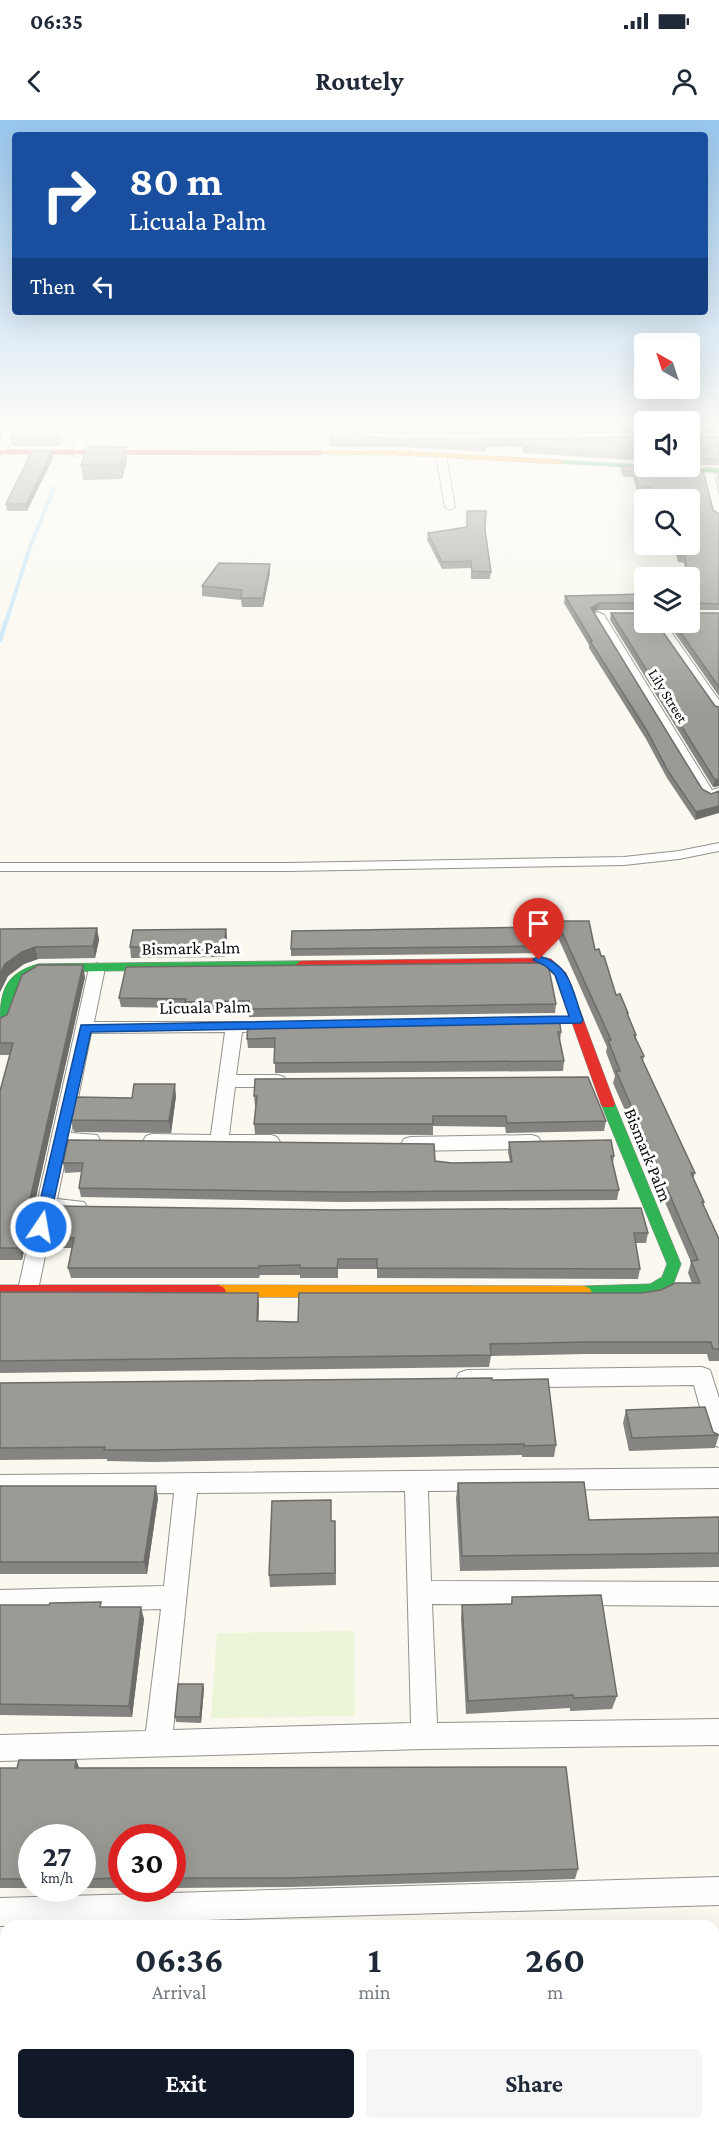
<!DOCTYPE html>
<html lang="en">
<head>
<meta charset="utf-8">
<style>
  :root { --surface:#fff; --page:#f6f6f7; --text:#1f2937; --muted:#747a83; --accent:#111827 }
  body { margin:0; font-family:"Crimson Pro",serif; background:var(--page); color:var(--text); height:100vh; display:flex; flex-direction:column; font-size:22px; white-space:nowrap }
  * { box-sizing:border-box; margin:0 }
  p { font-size:20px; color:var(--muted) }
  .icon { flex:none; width:33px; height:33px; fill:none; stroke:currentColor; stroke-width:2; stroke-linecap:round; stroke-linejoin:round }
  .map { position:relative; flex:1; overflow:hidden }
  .panel { position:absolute; left:0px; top:1800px; width:720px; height:210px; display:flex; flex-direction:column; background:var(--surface); border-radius:18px 18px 0 0; box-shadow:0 6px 24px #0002 }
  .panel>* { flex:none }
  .guide { position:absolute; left:12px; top:12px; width:696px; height:183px; border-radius:6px; box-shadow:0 6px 24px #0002; background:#1a4fa0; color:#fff; overflow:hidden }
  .needle { width:39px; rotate:321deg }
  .tools { position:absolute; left:634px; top:213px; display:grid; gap:12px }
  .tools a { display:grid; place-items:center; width:66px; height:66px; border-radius:6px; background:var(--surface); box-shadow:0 6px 24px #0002; font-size:30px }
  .speed { position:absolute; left:18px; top:1704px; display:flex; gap:12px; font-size:30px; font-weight:700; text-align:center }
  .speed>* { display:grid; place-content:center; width:78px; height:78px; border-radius:50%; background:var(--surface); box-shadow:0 6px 24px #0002; line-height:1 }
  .speed small { font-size:15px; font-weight:400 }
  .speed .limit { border:9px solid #d22; background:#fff; color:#111 }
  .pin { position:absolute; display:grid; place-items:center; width:51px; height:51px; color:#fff; margin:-62px -26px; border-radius:50% 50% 50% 0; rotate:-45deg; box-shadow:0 0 6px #0007 }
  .pin .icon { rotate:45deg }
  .me { position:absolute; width:66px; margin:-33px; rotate:12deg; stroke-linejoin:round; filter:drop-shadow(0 0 4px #0008) }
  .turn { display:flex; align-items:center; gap:21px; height:126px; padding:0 18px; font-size:27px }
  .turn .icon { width:78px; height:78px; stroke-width:2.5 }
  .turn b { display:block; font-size:42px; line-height:51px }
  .then { display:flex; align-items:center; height:57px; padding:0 18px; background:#0003; gap:12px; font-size:22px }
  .eta { display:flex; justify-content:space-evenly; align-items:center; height:102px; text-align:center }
  .eta b { font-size:36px; font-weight:700; line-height:42px }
  .button { display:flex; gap:12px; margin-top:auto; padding:12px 18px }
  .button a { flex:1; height:69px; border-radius:6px; background:var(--accent); color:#fff; font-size:24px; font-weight:700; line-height:69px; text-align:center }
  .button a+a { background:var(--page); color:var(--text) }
  .status { display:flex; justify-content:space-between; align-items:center; height:42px; padding:0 30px; background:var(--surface); direction:ltr }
  .status svg { height:16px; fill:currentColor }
  header { display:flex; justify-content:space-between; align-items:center; height:78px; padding:0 18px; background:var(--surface); font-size:27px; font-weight:700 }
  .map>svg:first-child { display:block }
</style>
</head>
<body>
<div class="status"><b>06:35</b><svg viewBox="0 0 49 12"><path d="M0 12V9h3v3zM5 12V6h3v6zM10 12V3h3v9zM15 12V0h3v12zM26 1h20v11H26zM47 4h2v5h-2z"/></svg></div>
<header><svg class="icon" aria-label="back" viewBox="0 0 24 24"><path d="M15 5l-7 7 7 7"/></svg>Routely<svg class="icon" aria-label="person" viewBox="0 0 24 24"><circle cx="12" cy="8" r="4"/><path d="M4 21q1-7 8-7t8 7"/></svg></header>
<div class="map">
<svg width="719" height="2010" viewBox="0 0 719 2010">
  <rect width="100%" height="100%" fill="#faf8ef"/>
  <path fill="#ecf5d7" d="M354 1511 355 1596 211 1598 217 1513Z"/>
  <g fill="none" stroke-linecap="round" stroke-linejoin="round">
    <path stroke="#c2e4f7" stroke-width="4" d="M6 502 30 427 54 368"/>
    <path stroke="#c2e4f7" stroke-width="4.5" d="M0 520 6 501"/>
    <g stroke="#93928e" stroke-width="2">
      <path id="street" d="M5 310H13C14 317 8 332 1 335L0 325Z
        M78 310H86L82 334 77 337 72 334Z
        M361 310H369L366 316 384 320 380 323 357 320 356 318Z
        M417 310H425L404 335H398V331Z
        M486 316 572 315 576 318 572 321H483V317Z
        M441 332 446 335 455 387 450 390 445 387 436 335Z
        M708 347 713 350 719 376V399L714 396 703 350Z
        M598 492 604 495 712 670 719 668V676L709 679 702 675 592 495Z
        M653 502H664L719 580V593L715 592Z
        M719 723V731L679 739 624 745 289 751H0V743H289L624 737 679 731Z
        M97 843 105 848 94 902H279L281 906 279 910 242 912 236 955H278L284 957 287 961 284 965 278 967H235L229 1015H271L277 1017 280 1022 277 1027 271 1029 146 1026 143 1021 146 1016 152 1014 211 1015 225 912 91 913 71 1013 97 1015 100 1020 97 1025 68 1027 57 1079 84 1082 87 1087 84 1092 54 1093 38 1170 35 1176 28 1178 21 1176 18 1170 89 848Z
        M532 1015 538 1017 541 1022 538 1027 532 1029 410 1031 404 1029 401 1024 404 1019 410 1017Z
        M702 1247 710 1250 719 1278V1327L711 1324 708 1317 694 1265 467 1268 459 1265 456 1259 459 1253 467 1250Z
        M719 1348V1368L428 1371 431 1461 719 1462V1486L432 1484 437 1603 719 1599V1625L424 1629 0 1641V1615L146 1611 161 1489 0 1494V1470L164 1466 174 1373 0 1375V1355ZM405 1371 411 1603 173 1610 197 1373Z
        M719 1757V1785L0 1806V1778Z
        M714 1949H719V1979H714Z
        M0 1975H6V2004H12L0 2007Z"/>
    </g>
    <g stroke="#898884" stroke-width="1">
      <path id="fast" d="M560 340 645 345V346L719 349V353L558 343Z
        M301 841 307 845 305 848 40 852C17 861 12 878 6 901L0 905C0 873 3 854 38 844Z
        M608 979 615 984 681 1144 673 1165 653 1176 584 1178 579 1176 576 1172 579 1168 584 1166 650 1164 662 1157 667 1144 601 984Z"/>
    </g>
    <g stroke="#898884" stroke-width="1">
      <path id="slow" d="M320 331H401L560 340 563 342 560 344 401 335 318 334Z
        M218 1165 584 1166 589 1168 592 1172 589 1176 584 1178 218 1177 213 1175 210 1171 213 1167Z"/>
    </g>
    <g stroke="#898884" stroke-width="1">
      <path id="jam" d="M0 330 320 331 323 333 320 335 0 334Z
        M547 838 551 839 566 853 615 984 613 987H603L601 984 555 855 544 846 301 849 295 845 301 841Z
        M0 1165H218L223 1167 226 1171 223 1175 218 1177H0Z"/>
    </g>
    <use href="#street" fill="#fefefd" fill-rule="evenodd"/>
    <use href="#fast" fill="#30b455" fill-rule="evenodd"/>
    <use href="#slow" fill="#ff9f0a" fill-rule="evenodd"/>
    <use href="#jam" fill="#e5322d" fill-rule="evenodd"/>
  </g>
  <path fill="#868480" d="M53 310 61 321 59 326H12L10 318Z
    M333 310H360L356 315 357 316 413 319 645 317V341L523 333 522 327H486V332L401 327H329V321Z
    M370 310H645V313L370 314Z
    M690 310H719V313H690Z
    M690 316 691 317H719V345H690Z
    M53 338 27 391H7L6 384Z
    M127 341 122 359 83 360 81 345Z
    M621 346 703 350 713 390 719 394V490H690V458H686L684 443 678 442 676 435H674L672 424H690L651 374 637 372 633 357H624L621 352Z
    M718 351H719V366L717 357Z
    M467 391 485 410 491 452 490 459H471V448L442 449 427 420 428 413 467 407Z
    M270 453 263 487H242L241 480 202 476V466Z
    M645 474V490H598L594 492 702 669 695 700 667 658 646 619 589 528V525L564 483 565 476Z
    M611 493 715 586 719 666 713 667 610 500Z
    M719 493V576L667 502H690Z
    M557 801 595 830 616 875 628 893V896L636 915V919L644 936 643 941 695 1053 693 1059 704 1082 703 1085 719 1119V1241H709L707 1234H585L491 1236 489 1247 0 1253V1172L259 1185 258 1201 298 1202 642 1173 692 1163 688 1153 691 1142 613 963 615 956 606 932 607 927 556 813Z
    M97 808 99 820 95 838 38 839 24 844 8 856 0 872V809Z
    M226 809 227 820 225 837 131 838 130 827Z
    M546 826 545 833 291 836V829Z
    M85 857 22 1140H0V971L10 935H0V898Z
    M119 878 556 884 555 893 249 897 248 890 186 891V888L121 887Z
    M561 912 560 921 564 941 563 951 275 953V928H248L247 919Z
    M176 976 171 1013 74 1012 71 1000 132 978Z
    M254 976 606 1001 604 1011 506 1013 505 1007 433 1006V1015L255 1014 254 1004 256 986H255Z
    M509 1022 614 1036 613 1043 619 1070 617 1080 341 1082 81 1077 79 1068 82 1052 65 1053 63 1043 435 1041 452 1043 510 1042 508 1032Z
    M648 1113 646 1123H635L640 1149 638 1159 377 1158V1149H338V1158H300V1155H260L259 1158H71L68 1148 72 1128H49L46 1119Z
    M492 1260 556 1325 554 1337H522V1335L153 1342 107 1341V1339L0 1340V1263Z
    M626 1290 713 1312 719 1315 715 1328 629 1331 623 1303Z
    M458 1363 589 1400 719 1397V1447L460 1451 456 1378Z
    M0 1366 158 1378 147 1454H0Z
    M331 1401H335L336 1465 270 1467 269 1455Z
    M512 1477 617 1576 612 1589 570 1591V1588L466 1594 461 1499 462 1485 511 1484Z
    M0 1485 102 1487 144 1499 132 1597 0 1595Z
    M203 1564 204 1569 201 1603 176 1602 175 1597Z
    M76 1640 79 1648 578 1749 575 1759 291 1767 172 1768V1718H122V1768H82V1718H32V1768H0V1648H17Z
    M0 1821H6V1953H0Z"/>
  <path fill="#6d6c68" d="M356 310H360L354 319V313Z
    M0 311V310H4L0 323Z
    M60 313 61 321 59 326 58 318Z
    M126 327 127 341 122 359 120 344Z
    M52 331 53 338 27 391 26 384Z
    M270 444V453L263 487V478Z
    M599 483 598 490 590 494 591 488Z
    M719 659V666L713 667 715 660Z
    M719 686V693L695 700 696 692Z
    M97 808 99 820 95 838 93 826Z
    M226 809 227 820 225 837 224 826Z
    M35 827 38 839 24 844 8 856 0 872V854L5 844 22 832Z
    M83 845 85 857 22 1140 19 1128Z
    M175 964 176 976 171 1013 169 1001Z
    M258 1173 259 1185 258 1213 257 1201Z
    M156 1366 158 1378 147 1454 144 1442Z
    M141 1487 144 1499 132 1597 129 1586Z
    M203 1564 204 1569 201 1603 200 1597Z
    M76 1640 80 1650 75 1648Z"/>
  <path fill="#9c9a95" stroke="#6d6c68" stroke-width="1.5" d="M12 310H53L60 313 58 318H10Z
    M333 310H356L354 313 357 316 413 319 645 317V335L524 327 522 321H486V326L401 321H329Z
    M690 316 691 317H719V339H690Z
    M88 326 126 327 120 344 81 345Z
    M32 331H52L26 384H6Z
    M621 346 703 350 713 390 719 394V484L691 483 690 487V474H693L690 467V458H688L685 436H679L678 428H675L674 424H690V380H649L652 367 638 366 634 351H625Z
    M467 391H486L485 410 491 452 472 451 471 441 442 442 428 413 467 407Z
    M219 443 270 444 263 478H241L242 470 202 466Z
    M645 474V483H599L591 488 702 669 711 674 719 671V686L696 692 668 651 647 611 590 521H592L565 476Z
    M690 492 691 493H719V567L673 502H690Z
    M611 493H645V502H656L715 586 719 587V659L715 660Z
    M557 801H589L595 830 599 829 601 836H604L616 875 620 874 628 893H627L636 915H634L644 936 641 937 695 1053H691L704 1082H702L719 1119V1229H713L711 1222H587L490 1224 491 1235 0 1241V1172L258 1173 257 1201 298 1202 299 1173H642L661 1170 675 1163H700L691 1141 698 1140 616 951H620L608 920H611Z
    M542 807 546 826 291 829 292 811Z
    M97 808 93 826 35 827 22 832 5 844 0 854V809Z
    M226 809 224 826 130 827 133 810Z
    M542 843 549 849 556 884 248 889 249 881 185 882 186 879 119 878 126 847Z
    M38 845H83L19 1128H0V971L13 923H0V898L7 895 22 855Z
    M559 898 561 912H558L564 941 274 943 275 918 247 919 248 904Z
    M588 957 606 1001 507 1003 506 996H433V1004H254L257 976H254L255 959Z
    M134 964H175L169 1001 71 1000 76 977 132 978Z
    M68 1020 434 1024 435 1041 452 1043 512 1042 509 1022 611 1020 614 1036H611L619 1070 341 1072 79 1068 83 1043H63Z
    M53 1086 341 1090 641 1088 648 1113H634L640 1149 377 1148V1139H338L337 1148H300V1145L259 1146V1148H68L74 1118 46 1119Z
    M492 1258V1260L548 1259 556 1325 524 1326V1324L150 1330H104L105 1327 0 1328V1263Z
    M705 1287 713 1312 719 1315 632 1318 626 1290Z
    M584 1362 589 1400 719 1397V1433L462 1436 458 1363Z
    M0 1366H156L144 1442H0Z
    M331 1380V1401H335V1453L269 1455 272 1381Z
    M601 1475 617 1576 574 1578 573 1575 468 1581 462 1485 512 1484V1477Z
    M101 1482 100 1487H141L129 1586 0 1584V1485H49L50 1483Z
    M178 1564H203L200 1597H175Z
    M19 1640H76L75 1648 566 1647 578 1749 289 1758H172V1718H122V1758L82 1759V1718H32V1759H0V1648H17Z
    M0 1821H6V1946H0Z"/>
  <linearGradient id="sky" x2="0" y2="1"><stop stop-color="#99c7ee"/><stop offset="0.52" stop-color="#fdfcf8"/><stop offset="1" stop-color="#fdfcf8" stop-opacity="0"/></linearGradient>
  <rect width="719" height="591" fill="url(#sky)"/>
  <path fill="#1a73e8" stroke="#114b97" stroke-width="1.5" d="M539 836C572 845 572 871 583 900L581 903 91 912 48 1107 46 1111H36L34 1107 81 905 569 896 555 855 546 846 533 840Z"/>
  <g text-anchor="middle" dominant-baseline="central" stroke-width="6" stroke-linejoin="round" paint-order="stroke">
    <g font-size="15" fill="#0b0b0b" stroke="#fff">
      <text transform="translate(668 576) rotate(58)">Lily Street</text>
    </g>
    <g font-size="18" fill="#0b0b0b" stroke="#fff">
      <text transform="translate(191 828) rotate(-1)">Bismark Palm</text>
      <text transform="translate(205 887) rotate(-1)">Licuala Palm</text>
      <text transform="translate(648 1035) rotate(68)">Bismark Palm</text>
    </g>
  </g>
</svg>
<div class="tools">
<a><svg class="needle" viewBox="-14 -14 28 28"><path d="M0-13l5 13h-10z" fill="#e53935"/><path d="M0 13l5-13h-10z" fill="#747a83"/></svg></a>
<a><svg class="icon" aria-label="sound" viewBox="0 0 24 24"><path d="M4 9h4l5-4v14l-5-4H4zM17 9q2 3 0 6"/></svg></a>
<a><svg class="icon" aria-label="search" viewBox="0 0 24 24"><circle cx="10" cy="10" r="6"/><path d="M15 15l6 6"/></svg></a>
<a><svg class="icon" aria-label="layers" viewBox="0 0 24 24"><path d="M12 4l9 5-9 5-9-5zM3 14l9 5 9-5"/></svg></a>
</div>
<div class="speed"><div>27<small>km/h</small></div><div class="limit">30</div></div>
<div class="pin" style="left:539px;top:840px;background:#d93025"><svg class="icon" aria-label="arrive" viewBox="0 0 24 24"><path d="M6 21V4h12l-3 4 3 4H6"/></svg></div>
<svg class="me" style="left:41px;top:1107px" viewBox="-20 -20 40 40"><circle r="17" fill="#1a73e8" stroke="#fff" stroke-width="3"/><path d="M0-11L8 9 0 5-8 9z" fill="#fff"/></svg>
<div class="guide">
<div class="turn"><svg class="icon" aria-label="right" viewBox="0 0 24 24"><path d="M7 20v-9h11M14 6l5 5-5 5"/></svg><div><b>80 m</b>Licuala Palm</div></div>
<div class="then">Then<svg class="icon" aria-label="left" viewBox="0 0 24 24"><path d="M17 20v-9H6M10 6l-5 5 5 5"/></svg></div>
</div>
<section class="panel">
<div class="eta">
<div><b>06:36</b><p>Arrival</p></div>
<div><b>1</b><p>min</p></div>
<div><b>260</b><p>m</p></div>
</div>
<div class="button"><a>Exit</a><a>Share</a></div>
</section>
</div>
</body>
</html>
